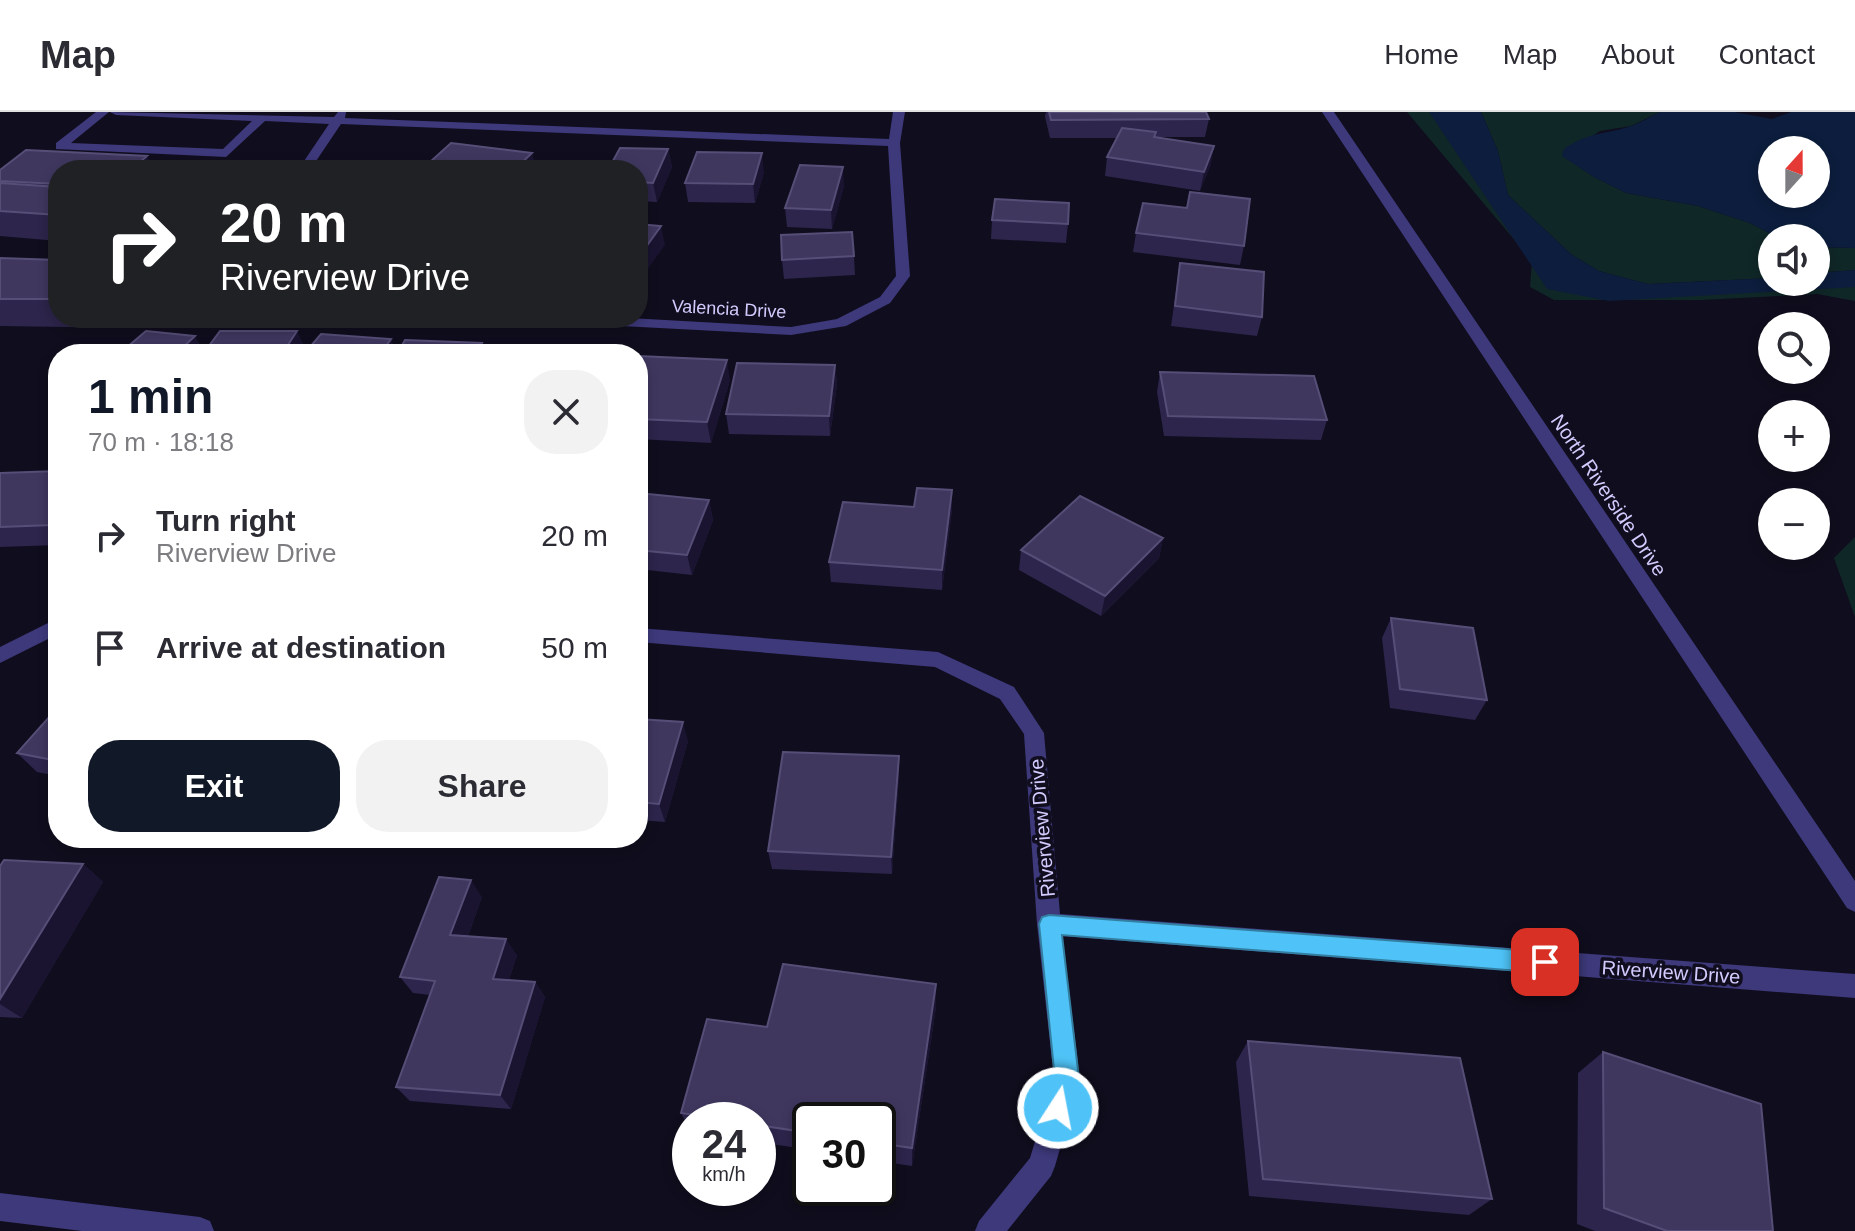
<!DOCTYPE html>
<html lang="en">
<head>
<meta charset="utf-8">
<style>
  :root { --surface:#fff; --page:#f2f2f3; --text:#2b2b33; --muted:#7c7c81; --line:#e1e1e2; --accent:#111827 }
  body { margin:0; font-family:Arial,sans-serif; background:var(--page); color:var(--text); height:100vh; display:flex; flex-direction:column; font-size:30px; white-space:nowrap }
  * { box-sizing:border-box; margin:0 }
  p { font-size:26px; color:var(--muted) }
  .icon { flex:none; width:44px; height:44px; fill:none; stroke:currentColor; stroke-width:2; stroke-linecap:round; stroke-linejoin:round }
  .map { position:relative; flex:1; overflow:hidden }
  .sheet { position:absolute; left:48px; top:232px; width:600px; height:504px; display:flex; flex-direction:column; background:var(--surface); border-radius:32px; box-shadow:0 4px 12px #0003 }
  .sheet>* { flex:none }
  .hud { position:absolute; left:48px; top:48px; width:600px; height:168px; border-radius:32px; box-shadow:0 4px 12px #0003; background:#202124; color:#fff; overflow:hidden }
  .needle { width:52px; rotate:21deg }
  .controls { position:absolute; left:1758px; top:24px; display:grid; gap:16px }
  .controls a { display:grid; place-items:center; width:72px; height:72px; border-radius:50%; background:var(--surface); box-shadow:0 4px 12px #0003; font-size:40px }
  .speed { position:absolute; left:672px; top:990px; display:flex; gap:16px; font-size:40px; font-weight:700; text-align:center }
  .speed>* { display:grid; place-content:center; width:104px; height:104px; border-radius:50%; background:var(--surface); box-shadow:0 4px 12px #0003; line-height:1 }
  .speed small { font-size:20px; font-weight:400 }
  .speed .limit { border:4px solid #111; border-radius:12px; background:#fff; color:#111 }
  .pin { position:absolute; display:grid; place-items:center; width:68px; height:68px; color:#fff; margin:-34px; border-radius:16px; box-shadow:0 4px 12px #0006 }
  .me { position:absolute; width:88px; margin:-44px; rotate:11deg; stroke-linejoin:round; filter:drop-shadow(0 0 6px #0008) }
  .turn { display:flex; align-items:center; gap:28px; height:168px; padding:0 40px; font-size:36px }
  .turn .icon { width:104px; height:104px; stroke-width:2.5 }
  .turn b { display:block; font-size:56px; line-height:68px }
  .round { display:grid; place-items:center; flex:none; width:84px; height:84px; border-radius:32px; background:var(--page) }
  .head { display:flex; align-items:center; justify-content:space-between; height:136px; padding:0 40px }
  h1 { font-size:48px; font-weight:800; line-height:60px; color:var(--accent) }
  .action { display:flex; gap:16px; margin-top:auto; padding:16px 40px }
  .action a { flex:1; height:92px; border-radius:32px; background:var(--accent); color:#fff; font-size:32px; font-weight:800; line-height:92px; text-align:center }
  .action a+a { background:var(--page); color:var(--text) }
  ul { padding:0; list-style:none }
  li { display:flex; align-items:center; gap:24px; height:112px; padding:0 40px }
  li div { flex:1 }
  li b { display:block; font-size:30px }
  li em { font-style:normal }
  header { display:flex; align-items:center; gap:48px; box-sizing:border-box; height:112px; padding:0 40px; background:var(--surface); border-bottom:2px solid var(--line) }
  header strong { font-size:38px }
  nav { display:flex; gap:44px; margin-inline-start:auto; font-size:28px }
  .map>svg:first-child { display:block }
</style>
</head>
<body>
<header>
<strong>Map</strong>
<nav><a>Home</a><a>Map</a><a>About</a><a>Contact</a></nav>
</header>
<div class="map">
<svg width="1855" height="1119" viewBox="0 0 1855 1119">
  <rect width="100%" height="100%" fill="#100d1e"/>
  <path fill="#102727" d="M1407 0H1438L1493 82 1558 144 1654 181 1855 168V189L1817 182 1701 188H1554L1530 175 1532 149Z
    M1481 0H1660L1631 14 1600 19 1563 44 1594 65 1626 81 1698 94 1750 111 1779 126H1772V166L1648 172 1599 159 1572 143 1508 83 1498 39Z
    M1816 135 1855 136V158L1816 161Z
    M1855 425V505L1834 446Z"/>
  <path fill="#0c1d3d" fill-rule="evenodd" d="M1429 0H1481L1498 39 1508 83 1572 143 1599 159 1648 172 1772 166V170H1816V161L1855 158V175L1609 189 1547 177Z
    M1660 0H1734L1772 7 1791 0H1855V136L1816 135V126H1779L1750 111 1698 94 1626 81 1594 65 1562 44 1564 37C1590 19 1605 23 1631 14 1641 11 1650 4 1660 0ZM1772 38H1816V82H1772Z"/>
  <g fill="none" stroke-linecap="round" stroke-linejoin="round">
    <path fill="#3d397b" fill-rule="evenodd" d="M96 0H109L71 31 223 37 252 9 116 3 110 0 334 5 338 0H346L345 6 889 27 893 0H905L900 31 910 164 890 191 846 214 791 223 545 210 538 206H629L791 215 837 207 880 185 896 164 888 34 341 12 310 58H298L329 12 265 9 226 45 56 37V31Z
      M1322 0H1334L1855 769V800L1847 796Z
      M58 506V522L0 551V535Z
      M638 516 938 540 1014 575 1044 621 1060 802 1855 862V886L1062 824 1080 967 1055 1054 1051 1064 1007 1119H975L979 1109 1030 1046 1054 967 1037 812 1024 622 1000 587 935 555 638 530Z
      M0 1081 200 1105 210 1109 214 1119H82L0 1109Z"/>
  </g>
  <path fill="#2d254b" d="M1046 0H1206L1209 7 1205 25H1158L1211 52 1200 79 1105 64 1107 45 1117 26H1050L1045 5Z
    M668 37 672 55 657 90 638 89V58Z
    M430 50 537 58H433Z
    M0 58H58V129L0 124Z
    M764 60 755 91 688 90 685 71Z
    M844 74 832 117 787 115 785 96Z
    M992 108 1068 112 1066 131 991 127Z
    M1136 121 1244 134 1240 153 1133 140Z
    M854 144 855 163 784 167 782 148Z
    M0 146 58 148V206H132L134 216 0 214Z
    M1180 151 1262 205 1257 224 1171 214Z
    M638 245 730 268 711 331 638 327Z
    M835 253 837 272 830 324 729 322 726 302Z
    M1160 260 1327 308 1321 328 1164 324 1157 280Z
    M58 359V433L0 435V361Z
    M638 381 709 388 713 408 692 463 638 457Z
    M952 398 942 478 831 470 829 450Z
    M1163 426 1159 446 1101 504 1019 458 1021 438Z
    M1391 506 1487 588 1475 608 1390 596 1382 526Z
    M58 595V664L37 660 17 641Z
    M638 607 688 629 665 710 638 708Z
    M899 644V663L892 762 772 757 768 739Z
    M83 752 103 770 22 906 0 905V754Z
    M482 785 468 824 517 843 509 868 535 870 545 885 511 997 410 989 396 975 430 883 413 881 400 865Z
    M936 895 912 1054 878 1049V1008H810V1038L758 1030V1008H690V1019L681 1001 767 915Z
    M1248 929 1492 1087 1469 1103 1249 1084 1236 950Z
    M1603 940 1773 1119H1595L1577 1112 1578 961Z"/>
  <path fill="#1a1431" d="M1214 34 1211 52 1200 79 1204 60Z
    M668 37 672 55 657 90 653 71Z
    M532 41 537 58H514Z
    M762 41 764 60 755 91 753 72Z
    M147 44 154 58H131Z
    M843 55 844 74 832 117 831 98Z
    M661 114 665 133 639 169 638 146Z
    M297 219 306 238 304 242H282Z
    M195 224 205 242H176Z
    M391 227 397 242H380Z
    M482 231 486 242H476Z
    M727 248 730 268 711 331 707 310Z
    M835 253 837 272 830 324 829 304Z
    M952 378V398L942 478V458Z
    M709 388 713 408 692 463 687 443Z
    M58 405V420L53 413Z
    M1163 426 1159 446 1101 504 1105 484Z
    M683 610 688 629 665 710 659 692Z
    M899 644V663L892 762 891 745Z
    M83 752 103 770 22 906 0 892V887Z
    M471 768 482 785 462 840 450 823Z
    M506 827 517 843 504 883 493 867Z
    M535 870 545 885 511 997 500 983Z
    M936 872V895L912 1054V1036Z"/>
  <path fill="#3f375e" stroke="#564e77" stroke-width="2" d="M1049 0H1206L1209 7 1051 8Z
    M1122 16 1156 20 1154 25 1214 34 1204 60 1107 45Z
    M451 31 532 41 514 58H497L430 50Z
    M620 36 668 37 653 71 638 70V58H608Z
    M26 38 147 44 131 58H58V72L0 69V58Z
    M697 40 762 41 753 72 685 71Z
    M569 52 597 55 595 58H564Z
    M800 53 843 55 831 98 785 96Z
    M0 71 58 75V103L0 99Z
    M1190 80 1250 87 1244 134 1136 121 1143 91 1187 96Z
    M995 87 1069 91 1068 112 992 108Z
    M638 112 661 114 638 146Z
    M852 120 854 144 782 148 781 123Z
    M0 146 58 148V187H0Z
    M1180 151 1264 160 1262 205 1175 194Z
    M146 219 195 224 176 242H119Z
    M220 219H297L282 242H203Z
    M321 222 391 227 380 242H304Z
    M405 228 482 231 476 242H397Z
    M509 233 586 234 584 242H506Z
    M638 244 727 248 707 310 638 307Z
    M737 251 835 253 829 304 726 302Z
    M1160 260 1314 264 1327 308 1168 304Z
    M58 359V405L53 413 0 415V361Z
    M917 376 952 378 942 458 829 450 843 390 914 395Z
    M638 381 709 388 687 443 638 438Z
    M1080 384 1163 426 1105 484 1021 438Z
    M1391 506 1473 516 1487 588 1400 577Z
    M58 595V649L17 641Z
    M638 607 683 610 659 692 638 690Z
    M783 640 899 644 891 745 768 739Z
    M4 748 83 752 0 887V754Z
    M439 765 471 768 450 823 506 827 493 867 535 870 500 983 396 975 435 869 400 865Z
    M783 852 936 872 912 1036 878 1031V1008H810V1021L758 1013V1008H727L681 1001 707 907 767 915Z
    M1248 929 1460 946 1492 1087 1263 1067Z
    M1603 940 1761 992 1773 1119H1667L1604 1096Z"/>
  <path fill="#4fc3f7" stroke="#337fa1" stroke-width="2" d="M1049 803 1545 840 1553 843 1556 850 1553 858 1545 861 1062 823 1079 967 1067 1004 1058 1008 1050 1004 1046 996 1055 967 1039 812 1042 805Z"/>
  <g text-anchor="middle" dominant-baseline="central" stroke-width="7" stroke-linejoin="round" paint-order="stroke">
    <g font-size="18" fill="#d2cbfd" stroke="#100d1e">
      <text transform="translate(729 197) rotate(3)">Valencia Drive</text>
    </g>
    <g font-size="20" fill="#d2cbfd" stroke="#100d1e">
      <text transform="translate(1609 383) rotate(56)">North Riverside Drive</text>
      <text transform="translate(1042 716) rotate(-95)">Riverview Drive</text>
      <text transform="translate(1671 860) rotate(4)">Riverview Drive</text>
    </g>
  </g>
</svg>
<div class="controls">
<a><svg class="needle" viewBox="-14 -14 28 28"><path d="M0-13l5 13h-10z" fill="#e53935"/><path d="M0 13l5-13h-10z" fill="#7c7c81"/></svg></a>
<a><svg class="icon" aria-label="sound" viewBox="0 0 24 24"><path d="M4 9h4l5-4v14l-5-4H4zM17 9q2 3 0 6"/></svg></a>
<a><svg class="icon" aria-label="search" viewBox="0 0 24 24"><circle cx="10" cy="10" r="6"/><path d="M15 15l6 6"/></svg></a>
<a>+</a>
<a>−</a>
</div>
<div class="speed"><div>24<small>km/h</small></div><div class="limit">30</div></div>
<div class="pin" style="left:1545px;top:850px;background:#d93025"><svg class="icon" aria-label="arrive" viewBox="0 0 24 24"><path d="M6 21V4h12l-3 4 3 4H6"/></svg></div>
<svg class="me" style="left:1058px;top:996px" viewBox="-20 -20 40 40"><circle r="17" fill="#4fc3f7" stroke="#fff" stroke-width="3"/><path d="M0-11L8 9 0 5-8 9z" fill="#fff"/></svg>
<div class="hud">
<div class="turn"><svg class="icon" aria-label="right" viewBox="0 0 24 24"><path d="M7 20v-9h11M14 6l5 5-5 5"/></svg><div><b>20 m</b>Riverview Drive</div></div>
</div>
<section class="sheet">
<div class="head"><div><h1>1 min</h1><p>70 m · 18:18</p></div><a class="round"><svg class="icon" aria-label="close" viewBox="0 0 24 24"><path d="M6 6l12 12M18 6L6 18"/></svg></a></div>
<ul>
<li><svg class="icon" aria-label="right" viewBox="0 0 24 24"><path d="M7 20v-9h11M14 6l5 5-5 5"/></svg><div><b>Turn right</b><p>Riverview Drive</p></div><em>20 m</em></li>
<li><svg class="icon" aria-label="arrive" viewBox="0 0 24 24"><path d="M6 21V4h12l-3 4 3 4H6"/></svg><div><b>Arrive at destination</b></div><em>50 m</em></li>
</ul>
<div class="action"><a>Exit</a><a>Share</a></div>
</section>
</div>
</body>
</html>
